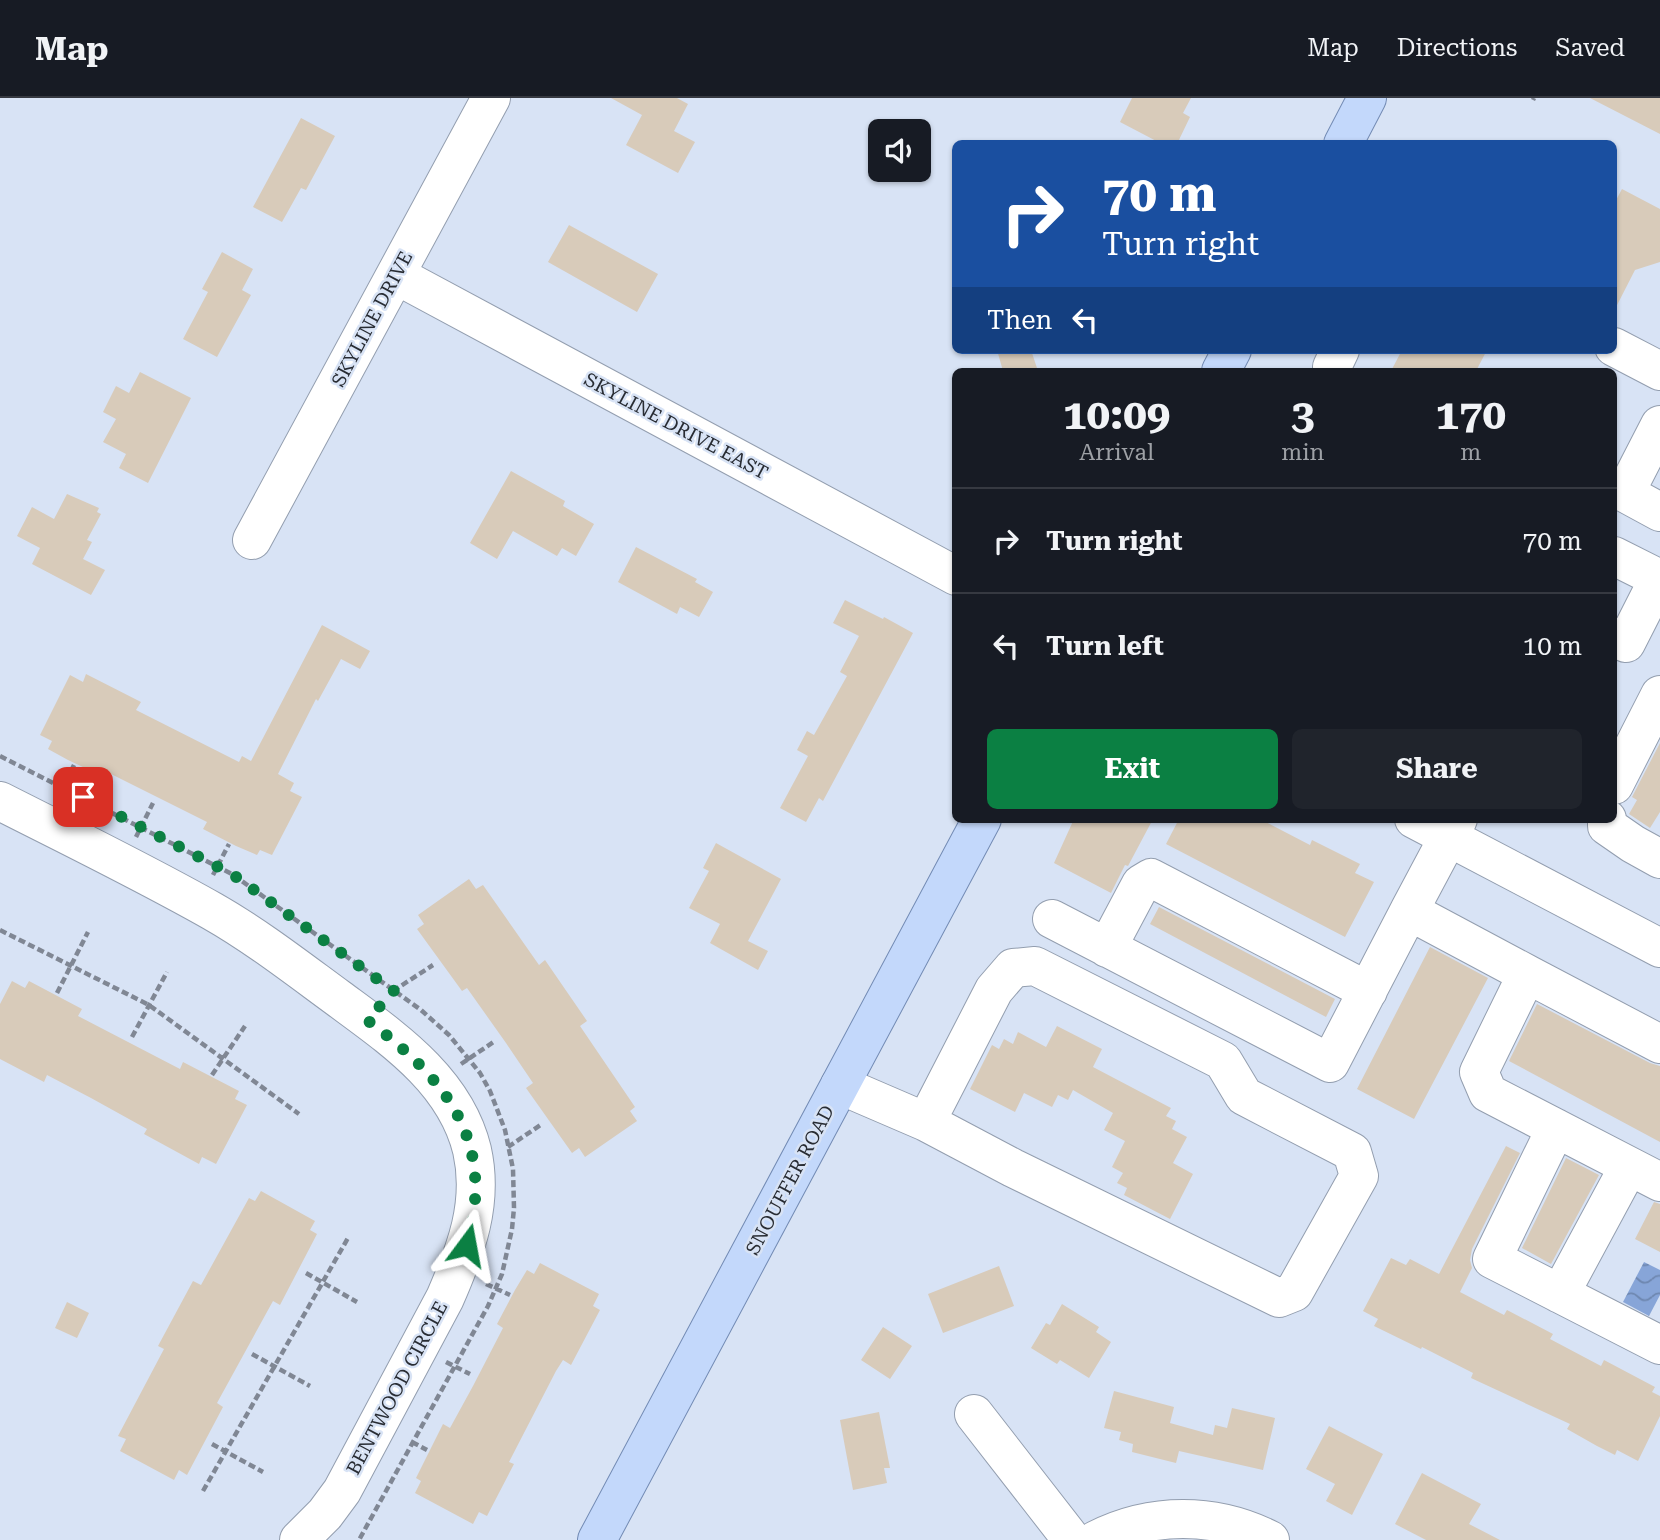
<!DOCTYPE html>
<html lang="en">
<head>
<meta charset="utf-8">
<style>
  :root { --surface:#171b24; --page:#20242c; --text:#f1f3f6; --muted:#9ea1a6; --line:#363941; --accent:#0b8043 }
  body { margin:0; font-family:"Roboto Serif",serif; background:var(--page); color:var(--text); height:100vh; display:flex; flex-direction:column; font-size:26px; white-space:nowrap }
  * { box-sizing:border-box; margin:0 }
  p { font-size:23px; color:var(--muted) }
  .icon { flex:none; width:38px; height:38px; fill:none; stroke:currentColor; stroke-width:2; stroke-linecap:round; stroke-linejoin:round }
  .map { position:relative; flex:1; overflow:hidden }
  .side { position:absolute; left:952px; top:270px; width:665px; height:455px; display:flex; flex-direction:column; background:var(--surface); border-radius:10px; box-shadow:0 2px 5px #0004 }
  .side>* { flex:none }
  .hud { position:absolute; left:952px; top:42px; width:665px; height:214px; border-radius:10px; box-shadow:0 2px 5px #0004; background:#1a4fa0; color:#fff; overflow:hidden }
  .controls { position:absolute; left:868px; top:21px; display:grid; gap:14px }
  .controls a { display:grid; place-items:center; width:63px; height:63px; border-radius:10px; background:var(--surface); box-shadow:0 2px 5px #0004; font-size:35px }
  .pin { position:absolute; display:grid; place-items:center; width:60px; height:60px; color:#fff; margin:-30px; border-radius:14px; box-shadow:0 4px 10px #0006 }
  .me { position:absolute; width:77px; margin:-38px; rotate:13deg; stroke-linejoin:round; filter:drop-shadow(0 0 5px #0008) }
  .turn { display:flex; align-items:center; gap:24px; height:147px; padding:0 35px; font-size:32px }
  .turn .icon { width:91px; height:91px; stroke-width:2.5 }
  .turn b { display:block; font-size:49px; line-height:60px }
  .then { display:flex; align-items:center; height:66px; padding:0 35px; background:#0003; gap:14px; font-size:26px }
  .eta { display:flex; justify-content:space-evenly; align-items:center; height:119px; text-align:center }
  .eta b { font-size:42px; font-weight:700; line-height:49px }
  .action { display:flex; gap:14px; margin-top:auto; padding:14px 35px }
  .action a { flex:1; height:80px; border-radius:10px; background:var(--accent); color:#fff; font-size:28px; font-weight:700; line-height:80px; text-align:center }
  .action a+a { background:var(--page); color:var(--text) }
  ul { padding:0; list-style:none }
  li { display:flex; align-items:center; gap:21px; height:105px; padding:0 35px; border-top:2px solid var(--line) }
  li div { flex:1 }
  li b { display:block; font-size:26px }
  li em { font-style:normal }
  header { display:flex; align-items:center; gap:42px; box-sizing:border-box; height:98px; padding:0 35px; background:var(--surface); border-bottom:2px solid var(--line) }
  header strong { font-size:33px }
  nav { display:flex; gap:38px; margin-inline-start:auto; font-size:24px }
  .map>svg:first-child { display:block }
</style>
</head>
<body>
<header>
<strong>Map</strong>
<nav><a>Map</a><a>Directions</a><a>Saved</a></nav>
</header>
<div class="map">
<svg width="1660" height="1442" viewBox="0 0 1660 1442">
  <defs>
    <pattern id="water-waves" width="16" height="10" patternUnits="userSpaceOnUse" patternTransform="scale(1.75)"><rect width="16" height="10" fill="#87a5d8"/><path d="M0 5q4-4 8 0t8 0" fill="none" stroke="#6e87b0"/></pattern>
  </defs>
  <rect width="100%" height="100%" fill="#d8e3f5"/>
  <path fill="url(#water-waves)" d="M1644 1164 1660 1172V1197L1649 1218 1623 1204Z"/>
  <path fill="#d8cbba" d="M611 0H677L688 6 674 33 695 44 678 75 626 47 642 17Z
    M1132 0H1191L1183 15 1190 19 1177 46H1162L1120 24Z
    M1590 0H1660V36Z
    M301 20 335 38 306 92 301 90 282 124 253 109Z
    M1622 91 1660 111V164L1635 172 1614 213V106Z
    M569 127 658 176 637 214 548 164Z
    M222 154 253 171 242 192 251 197 217 259 183 241 208 194 202 191Z
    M997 252H1031L1038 273H1003Z
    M1402 252H1487L1476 273H1391Z
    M140 274 191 300 148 385 119 370 126 356 103 344 116 321 103 314 116 288 129 295Z
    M511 373 565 403 563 408 594 426 576 458 562 450 557 458 513 433 497 461 470 445Z
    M67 396 99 410 97 414 101 416 87 442 92 444 83 461 105 472 91 497 32 466 40 450 17 438 32 409 54 421Z
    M636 449 697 481 695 484 713 494 699 519 680 509 677 516 618 484Z
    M845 502 883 521 884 519 913 535 823 703 819 700 806 724 780 710 808 658 797 652 807 633 814 637 847 578 840 574 859 538 833 525Z
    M322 527 370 553 360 571 341 561 318 603 316 601 278 676 294 685 290 693 302 699 272 757 260 752 257 757 236 748 203 731 207 724 105 673 102 678 68 662 48 651 52 643 40 637 70 577 83 584 86 576 141 604 136 612 239 664 242 658 251 663Z
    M1660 645V714L1650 730 1629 716 1637 702 1632 699Z
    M1074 721H1153L1128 768 1125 767 1111 795 1054 765Z
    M1179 721H1260L1310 747 1312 742 1360 766 1355 775 1374 784 1345 839 1166 746Z
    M716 745 781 781 748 843 768 853 758 872 710 845 720 826 689 810 709 773 703 770Z
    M469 781 476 791 483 787 539 867 545 862 587 923 580 928 635 1009 630 1013 637 1023 585 1059 579 1050 572 1055 526 990 533 985 506 945 467 890 462 893 417 831 424 826 418 817Z
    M1159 809 1335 901 1326 919 1150 826Z
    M1430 849 1488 880 1414 1021 1357 991Z
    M12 883 25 890 29 883 82 911 78 918 180 971 183 964 239 993 235 1001 247 1007 216 1066 202 1059 199 1066 144 1036 147 1031 91 1000 47 977 44 984 0 961V906Z
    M1537 906 1650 965 1660 968V1044L1509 963Z
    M1057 928 1102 951 1093 969 1171 1010 1166 1018 1176 1023 1172 1031 1187 1039 1173 1065 1193 1076 1170 1121 1124 1097 1127 1090 1117 1085 1123 1075 1112 1069 1125 1043 1104 1032 1113 1015 1073 992 1068 1002 1058 997 1052 1009 1024 995 1015 1014 970 991 992 947 999 951 1004 941 1013 946 1018 934 1046 949Z
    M1506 1048 1520 1055 1472 1151 1470 1162 1472 1170 1460 1194 1504 1217 1507 1212 1553 1236 1550 1241 1601 1268 1604 1262 1655 1289 1652 1294 1660 1298V1318L1638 1363 1617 1352 1615 1357 1597 1348 1567 1331 1570 1326 1471 1280 1473 1275 1422 1249 1421 1251 1374 1228 1378 1221 1363 1213 1391 1160 1406 1167 1410 1161 1439 1176Z
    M1566 1060 1599 1077 1551 1166 1522 1150Z
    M261 1093 315 1123 310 1132 317 1136 280 1207 273 1203 217 1305 223 1309 187 1377 179 1372 174 1382 120 1353 126 1341 118 1338 164 1251 158 1248 193 1183 201 1187 249 1100 255 1103Z
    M1654 1104 1660 1106V1154L1635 1141Z
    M540 1165 599 1196 593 1208 600 1212 571 1267 563 1262 556 1273 509 1364 514 1366 487 1418 479 1414 473 1426 415 1395 421 1383 416 1380 443 1326 450 1330 473 1288 503 1230 497 1226 515 1192 527 1172 534 1176Z
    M999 1168 1014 1208 943 1235 928 1196Z
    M67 1204 89 1215 77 1240 55 1230Z
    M1062 1206 1099 1229 1096 1234 1111 1244 1089 1280 1060 1262 1057 1266 1031 1250 1046 1225 1050 1227Z
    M883 1229 912 1248 890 1281 861 1262Z
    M1114 1293 1174 1309 1170 1325 1213 1337 1215 1327 1227 1330 1232 1310 1275 1320 1263 1372 1179 1353 1176 1365 1132 1354 1133 1346 1119 1342 1121 1334 1104 1330Z
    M879 1314 890 1370H884L887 1385 853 1392 840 1322Z
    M1329 1328 1383 1356 1352 1417 1326 1403 1335 1386 1306 1371Z
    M1422 1375 1481 1406 1469 1426 1500 1442H1426L1395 1426Z"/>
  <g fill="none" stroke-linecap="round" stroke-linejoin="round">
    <g stroke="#939eaf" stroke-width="40">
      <path id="minor" d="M396 177 956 478
        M1614 249 1660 273
        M1332 269 1340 252
        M1660 327 1625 395 1660 414
        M252 442 491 0
        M1614 458 1660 481
        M1614 539 1626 545 1659 480
        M1614 687 1660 597
        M0 703C71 739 143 774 212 813 256 838 297 870 338 900 392 940 455 982 472 1052 484 1105 466 1152 445 1200L342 1393 325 1416 299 1442
        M1414 721 1660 850
        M1458 721 1409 813 1527 876
        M1607 721V728L1633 746 1660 761
        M1052 821 1330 965 1409 813
        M1107 850 1141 786 1151 780 1368 893
        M1660 946 1527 876 1479 974 1488 995 1660 1084
        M840 987 926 1024 1013 1070 1279 1200 1294 1194 1359 1078 1352 1054 1244 998 1223 963 1035 868 1013 870 994 892 926 1024
        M1556 1030 1492 1161 1660 1247
        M1560 1196 1629 1068
        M974 1316 1072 1442
        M1096 1442C1151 1414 1215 1414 1270 1442"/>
    </g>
    <g stroke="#738bb4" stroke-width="40">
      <path id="major" d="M1343 46 1367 0
        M1221 273 1232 252
        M597 1442 982 721"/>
    </g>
    <path stroke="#808794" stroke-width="4.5" stroke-dasharray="7 3.5" stroke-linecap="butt" d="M1533 2 1534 0
      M0 658 232 776 421 912 449 937 480 975 490 993 505 1032 513 1071 514 1110 512 1131 502 1176 488 1208 359 1442
      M62 691 74 667
      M136 739 153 705
      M213 777 229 746
      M0 832 149 907 299 1016
      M393 893 433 867
      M57 895 88 834
      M132 939 167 874
      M461 966 495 943
      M212 977 245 928
      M508 1049 542 1026
      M306 1175 357 1204
      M486 1186 510 1197
      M252 1256 310 1288
      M446 1264 470 1276
      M412 1344 427 1352
      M212 1346 263 1374
      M203 1393 348 1140"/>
    <use href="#minor" stroke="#fff" stroke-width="38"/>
    <use href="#major" stroke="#c3d8fb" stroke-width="38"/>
  </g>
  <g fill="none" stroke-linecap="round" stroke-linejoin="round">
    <path stroke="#0b8043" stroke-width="12" stroke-dasharray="0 21.6" d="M83 699 232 776 394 893 367 922C447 982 496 1042 467 1147"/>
  </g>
  <g text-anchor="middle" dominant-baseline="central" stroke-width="5" stroke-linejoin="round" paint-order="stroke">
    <g font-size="19" fill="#282c33" stroke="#d8e3f5">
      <text transform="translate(372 221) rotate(-62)">SKYLINE DRIVE</text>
      <text transform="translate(676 328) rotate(28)">SKYLINE DRIVE EAST</text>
      <text transform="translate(790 1082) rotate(-62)">SNOUFFER ROAD</text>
      <text transform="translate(397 1290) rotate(-62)">BENTWOOD CIRCLE</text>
    </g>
  </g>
</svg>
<div class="controls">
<a><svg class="icon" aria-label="sound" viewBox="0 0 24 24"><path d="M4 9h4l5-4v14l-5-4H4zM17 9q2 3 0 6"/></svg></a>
</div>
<div class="pin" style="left:83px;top:699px;background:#d93025"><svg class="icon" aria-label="arrive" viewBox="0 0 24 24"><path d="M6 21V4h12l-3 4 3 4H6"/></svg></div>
<svg class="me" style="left:467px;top:1147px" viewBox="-20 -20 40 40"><path d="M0-17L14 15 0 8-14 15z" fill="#0b8043" stroke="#fff" stroke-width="4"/></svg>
<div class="hud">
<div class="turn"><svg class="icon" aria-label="right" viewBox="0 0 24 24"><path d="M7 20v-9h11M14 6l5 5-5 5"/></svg><div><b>70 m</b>Turn right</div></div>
<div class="then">Then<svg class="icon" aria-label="left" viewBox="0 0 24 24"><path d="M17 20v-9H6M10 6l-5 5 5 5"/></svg></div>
</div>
<section class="side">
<div class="eta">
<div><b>10:09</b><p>Arrival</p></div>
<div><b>3</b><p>min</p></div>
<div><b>170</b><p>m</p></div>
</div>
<ul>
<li><svg class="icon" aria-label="right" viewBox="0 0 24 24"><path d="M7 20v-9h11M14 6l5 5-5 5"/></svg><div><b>Turn right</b></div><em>70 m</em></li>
<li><svg class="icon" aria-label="left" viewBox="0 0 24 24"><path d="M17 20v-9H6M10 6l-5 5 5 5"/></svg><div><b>Turn left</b></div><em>10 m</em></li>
</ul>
<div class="action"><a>Exit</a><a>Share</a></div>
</section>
</div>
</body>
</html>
